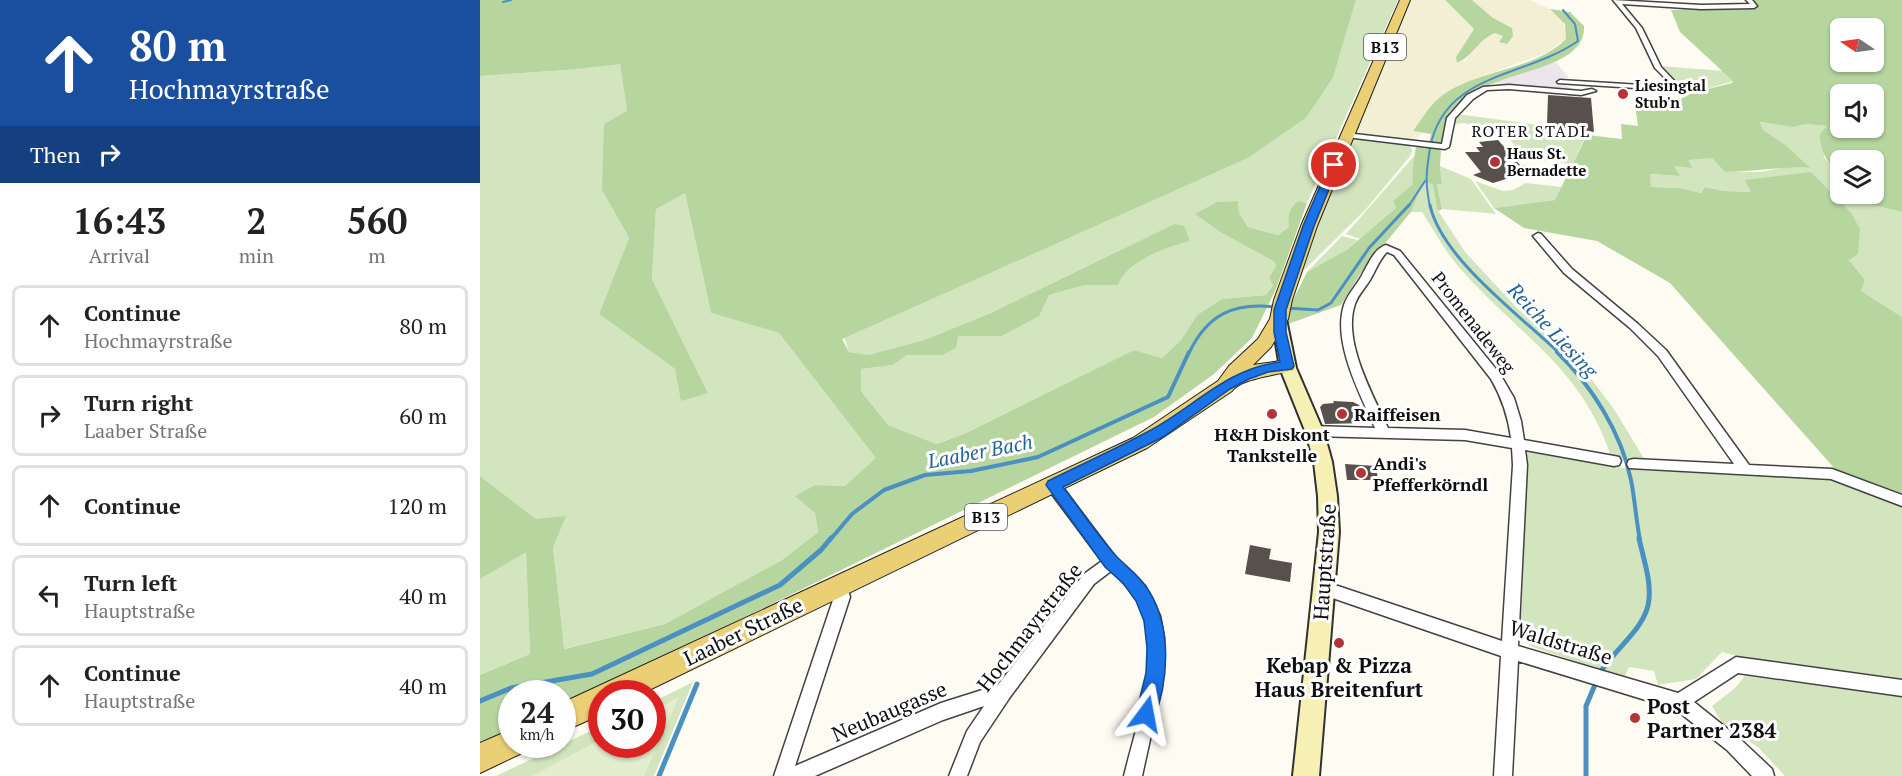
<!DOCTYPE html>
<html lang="en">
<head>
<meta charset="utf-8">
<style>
  :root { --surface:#fff; --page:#f6f6f6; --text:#222; --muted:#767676; --line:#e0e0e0 }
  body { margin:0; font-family:"PT Serif",serif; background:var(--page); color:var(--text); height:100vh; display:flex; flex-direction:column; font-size:22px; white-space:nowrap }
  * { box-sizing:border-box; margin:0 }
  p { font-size:20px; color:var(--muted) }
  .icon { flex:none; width:33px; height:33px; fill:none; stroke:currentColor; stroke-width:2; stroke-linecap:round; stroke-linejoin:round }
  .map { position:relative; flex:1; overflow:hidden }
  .details { display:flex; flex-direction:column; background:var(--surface); width:480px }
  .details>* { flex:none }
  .top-card { background:#1a4fa0; color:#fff; overflow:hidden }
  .needle { width:39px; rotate:283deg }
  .buttons { position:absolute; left:1350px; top:18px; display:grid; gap:12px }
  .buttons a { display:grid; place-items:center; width:54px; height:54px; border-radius:9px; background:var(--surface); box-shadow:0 2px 4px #0004; font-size:30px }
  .speed { position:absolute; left:18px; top:680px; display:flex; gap:12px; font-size:30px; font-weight:700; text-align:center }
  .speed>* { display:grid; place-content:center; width:78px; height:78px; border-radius:50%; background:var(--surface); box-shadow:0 2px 4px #0004; line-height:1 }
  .speed small { font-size:15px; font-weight:400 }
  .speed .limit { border:9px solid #d22; background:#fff; color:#111 }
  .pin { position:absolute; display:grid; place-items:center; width:51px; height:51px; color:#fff; margin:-26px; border:3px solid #fff; border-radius:50%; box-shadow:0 2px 6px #0007 }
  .me { position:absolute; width:66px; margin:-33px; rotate:13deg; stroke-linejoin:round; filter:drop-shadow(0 0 4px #0008) }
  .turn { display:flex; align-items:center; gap:21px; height:126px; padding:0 30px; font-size:27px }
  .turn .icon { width:78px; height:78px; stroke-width:2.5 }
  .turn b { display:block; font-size:42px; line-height:51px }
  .then { display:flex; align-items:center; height:57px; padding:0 30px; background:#0003; gap:12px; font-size:22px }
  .eta { display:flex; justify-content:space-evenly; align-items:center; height:102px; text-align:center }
  .eta b { font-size:36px; font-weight:600; line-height:42px }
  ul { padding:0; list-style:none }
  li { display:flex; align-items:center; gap:18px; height:81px; margin:0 12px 9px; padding:0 18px; border:3px solid var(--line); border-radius:9px }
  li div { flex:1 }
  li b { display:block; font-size:22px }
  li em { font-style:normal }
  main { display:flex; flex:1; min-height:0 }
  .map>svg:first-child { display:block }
</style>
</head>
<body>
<main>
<section class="details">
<div class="top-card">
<div class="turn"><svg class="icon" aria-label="ahead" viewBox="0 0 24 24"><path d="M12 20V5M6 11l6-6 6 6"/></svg><div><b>80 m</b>Hochmayrstraße</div></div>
<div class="then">Then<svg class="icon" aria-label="right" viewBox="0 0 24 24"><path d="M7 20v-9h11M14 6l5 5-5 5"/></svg></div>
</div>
<div class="eta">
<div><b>16:43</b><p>Arrival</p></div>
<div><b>2</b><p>min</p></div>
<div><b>560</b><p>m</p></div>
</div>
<ul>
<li><svg class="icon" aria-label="ahead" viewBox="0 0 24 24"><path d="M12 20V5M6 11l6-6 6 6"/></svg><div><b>Continue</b><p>Hochmayrstraße</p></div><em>80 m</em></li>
<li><svg class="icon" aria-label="right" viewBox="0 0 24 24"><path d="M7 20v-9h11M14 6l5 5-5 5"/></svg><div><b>Turn right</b><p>Laaber Straße</p></div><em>60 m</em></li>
<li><svg class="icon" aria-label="ahead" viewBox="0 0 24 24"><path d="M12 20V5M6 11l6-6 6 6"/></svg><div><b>Continue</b></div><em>120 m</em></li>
<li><svg class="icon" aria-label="left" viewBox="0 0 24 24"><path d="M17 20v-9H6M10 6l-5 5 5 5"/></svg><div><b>Turn left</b><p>Hauptstraße</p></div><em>40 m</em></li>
<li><svg class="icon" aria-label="ahead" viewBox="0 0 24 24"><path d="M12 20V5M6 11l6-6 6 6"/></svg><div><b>Continue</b><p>Hauptstraße</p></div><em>40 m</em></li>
</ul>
</section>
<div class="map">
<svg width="1422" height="776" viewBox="0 0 1422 776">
  <rect width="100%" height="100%" fill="#fefcf2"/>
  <path fill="#ece5ec" d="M1076 62 1089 78H1083L1081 83 1094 90 1014 83Z"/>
  <path fill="#f2efd4" d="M928 0H965L994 29 976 57 977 63 986 60 1002 39 1015 33 1023 35 1019 42 1032 28 1013 18 992 0H1050L1070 9 1082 19 1086 31V39L1066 53 997 78 963 95 933 130 943 133 935 139 878 133 875 131Z"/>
  <path fill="#d2e5bf" d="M876 0H918L827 203 819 201 809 227 798 235 768 227 759 213 758 201 737 202 794 261 796 266 789 277 793 286 786 295 742 299 717 315 701 340 682 358 654 350 484 434 455 444 408 425 381 391 380 369 413 365 427 355H462L478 336H522L558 316 569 295 605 285H638C647 261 687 247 710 241L694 224 511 313 444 340 388 355 369 352 364 337 768 158 826 118 853 78Z
    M140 63 147 111 122 190 149 238 119 314 228 393 172 279 176 208 205 193 231 313 299 333 397 458 365 486 335 485 316 496 335 513 338 532 302 560 185 624 83 649 73 547 56 519 0 476V76L87 70Z
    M1180 66 1244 71 1254 81 1212 93 1195 82Z
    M977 114 1105 131 1107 134 1092 165 1075 161 1053 160 1047 158 1021 130 998 128 985 123 974 124 972 145H969L971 125Z
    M1280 122 1313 127 1326 124 1348 126 1344 157 1360 176V194H1374L1380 202 1422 212V317L1380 291 1385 280 1369 260 1266 180 1272 192 1244 191 1225 187 1221 193 1200 188 1171 187 1169 174 1199 176 1194 166 1213 167 1207 160 1232 158 1245 172H1280L1307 167 1329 168 1307 146 1283 130Z
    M881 139 929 144 932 150 931 155 886 209 824 270 813 294 817 275 858 166 866 159 874 140Z
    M935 155 933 184 913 201 916 208 880 239 866 234Z
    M960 166 991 179 1016 214 962 209 957 184 962 183Z
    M944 179 953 185 957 209 985 252 1037 308 1103 368 1134 409 1166 462 1131 457C1102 366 1035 333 978 266 964 250 954 230 942 212H931Z
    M995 181 1023 191 1033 190 1046 183 1082 187 1075 200 1014 208Z
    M862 236 878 240 868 249 827 272Z
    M1047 452 1156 470 1354 479 1422 506V683L1289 664 1242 652 1216 679 1178 685 1174 671 1149 667 1144 678 1050 646 1040 635C1044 574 1043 513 1047 452Z
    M46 551 50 654 0 675V579Z
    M1265 676 1422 696V776H1305L1279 748 1242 723 1232 706 1254 689Z
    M213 682 174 776H16L121 726 122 744H172L173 702Z"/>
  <path fill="#b7d59f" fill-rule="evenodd" d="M0 0H876L853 78 826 118 768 158 362 339 369 352 388 355 444 340 511 313 694 224 704 226 710 241C687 247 647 261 638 285H605L569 295 559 316 522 336H478L476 348 462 355H427L413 365 381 369V391L408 425 456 444 484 434 654 350 682 358 701 340 717 315 742 299 786 295 793 286 789 277 796 266 794 261 742 233 715 214 737 202 758 201 759 213 768 227 798 235 809 227C807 218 810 205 819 201L827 203 796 289 772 338 734 374 674 417 83 706 82 693H32L31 731 0 747V675L50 654 46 552 0 579V476L56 519 86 516 73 547 84 649 185 624 302 560 338 532 335 513 315 496 335 485 365 486 396 458 299 333 231 313 205 193 176 209 172 279 228 393 201 401 195 369 119 314 149 238 122 190 124 124 147 111 140 64 87 70 0 76Z
    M965 0H992L1013 18 1032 28 1033 36 1027 44 1019 42 1023 36 1015 33C996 41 994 56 977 63L976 57 994 29Z
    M1271 0H1422V212L1380 202 1374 194H1394V160H1360V176C1348 162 1340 153 1340 134L1347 126 1326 124 1313 127 1280 122 1283 130 1307 146 1330 168C1301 166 1274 172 1245 172L1232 158 1208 160 1213 168 1194 166 1200 176 1170 174 1171 187 1200 188 1221 193 1225 187 1244 191 1271 192 1265 180 1331 172 1371 213 1380 229 1378 254 1369 260 1385 280 1381 291 1422 317V494L1355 469 1190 283 1117 241 1044 228 1014 208 1075 200 1107 135 1142 139 1141 124 1158 126 1155 105 1165 107 1168 99 1197 101 1212 93 1252 83 1253 81 1200 32 1191 10 1274 7 1276 5ZM1360 28H1394V62H1360ZM1360 94H1394V128H1360Z
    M1070 9 1090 12 1104 26C1107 79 988 66 965 122 963 129 963 138 962 145L949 144 951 134 933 131C942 119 951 103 963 95 1000 69 1053 71 1086 39L1085 24Z
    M936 146 961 149 960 166 962 184H957L962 209 959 211 957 209 953 185 944 180 931 212 882 271 861 305 808 324 811 304 827 272 868 249 916 208 913 201 933 184C931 177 935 153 936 146Z"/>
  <path fill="#e3eecf" d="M199 697 164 776H52L121 739 122 744H172L173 711Z"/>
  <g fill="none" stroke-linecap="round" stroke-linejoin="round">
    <path stroke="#4a90c0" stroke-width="2" d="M23 2 31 0
      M928 207 945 181
      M950 207C945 182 946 173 950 148 964 72 1045 78 1098 41L1095 24 1083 10"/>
    <path stroke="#4a90c0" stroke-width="3" d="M950 205C961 258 1041 316 1079 353
      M806 308 838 310 851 303 889 248 929 205
      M709 353C727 315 753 302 795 307"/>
    <path stroke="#4a90c0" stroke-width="4" d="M1077 352C1112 386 1141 432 1151 480 1155 500 1156 520 1160 540
      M350 540 372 514 404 490 445 475 491 471 558 457 688 397 709 352"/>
    <path stroke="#4a90c0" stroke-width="5" d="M1120 673C1134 649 1167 628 1169 599 1171 579 1163 558 1159 538
      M0 701 31 688 112 674 300 585 341 550 351 538
      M179 776 217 684
      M1106 776V706L1117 680"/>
  </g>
  <path fill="#57504c" d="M1068 95 1111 98 1114 132 1067 125Z
    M1018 140 1040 165 1075 169 1077 179 1039 175 1013 183 993 175 1001 172 985 152H1000L996 147H1003L999 142Z
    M853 401 873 402 879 405 886 423 845 424 840 407 843 404 854 403Z
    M865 464 896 466 898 480H867Z
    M770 545 791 549 789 559 812 563 810 582 765 574Z"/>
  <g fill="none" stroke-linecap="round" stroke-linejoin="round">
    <g stroke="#424242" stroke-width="3">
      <path id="street" d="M1133 0 1221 5 1270 4 1266 0H1272L1277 6 1274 8 1221 9 1142 4 1162 28 1181 67 1202 89V91L1078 83 1077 82 1080 80 1194 87 1175 68 1156 28Z
        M1029 85 1101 91 1112 89 1116 91 1101 95 1029 89 1007 90 993 99 975 118 969 147 965 149 866 137 862 135 866 133 962 144 967 118 987 95 1003 87Z
        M1058 233 1061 234 1092 269 1158 324 1186 350 1269 465 1352 469 1422 495V506L1351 479 1149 468 1147 464 1149 460 1154 459 1254 464 1178 356 1150 328 1084 273 1053 236Z
        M906 245 920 251 1020 374 1034 398 1041 421 1044 440 1134 456 1139 457 1141 461 1139 465 1134 466 1045 450 1047 465 1038 646 1198 693 1256 657 1422 680V696L1258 673 1214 702 1259 738 1292 769 1294 776H1272L1247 750 1195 709 1038 661 1032 776H1014L1021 656 838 593 835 588 838 583 843 581 1022 641 1033 465 1032 448 985 440 833 436 829 434 827 431 829 428 833 426 895 428C880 394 852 342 864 305 868 293 878 284 883 273 889 263 894 249 906 245ZM907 252 914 255 1011 379C1022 398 1028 416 1031 438L985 430 908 428C893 395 862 341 875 304 878 295 885 288 890 280 896 270 899 260 907 252Z
        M573 480 578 481 636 558 665 586 680 616 684 638 682 685 662 776H644C656 726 685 647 656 598 649 588 640 579 631 571L614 584 530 697 500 742 487 776H469L487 731 504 706 463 720 335 776H294L354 597 352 585 355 580 360 578 365 580 370 597 315 766 461 703 518 685 604 574 622 561 568 489 566 485 568 481Z"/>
    </g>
    <g stroke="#313131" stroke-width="4">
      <path id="secondary" d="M799 314 806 319 816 368 844 433 852 462 857 496 859 532 839 776H813L839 532 838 496 834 462 826 433 800 368 792 319Z"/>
    </g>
    <g stroke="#202020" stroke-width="2">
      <path id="primary" d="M920 0H930L837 226 812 300 808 319 791 347 773 365 807 360 814 362 816 366 814 370C798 375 761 378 752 391L667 448 163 693H122V714L82 732V703L653 438 738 381 749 366 778 339 790 319 794 300 821 226Z
        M32 729V744H46L42 753 0 773V743Z"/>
    </g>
    <use href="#street" fill="#fff" fill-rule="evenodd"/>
    <use href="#secondary" fill="#f7f0b4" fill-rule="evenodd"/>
    <use href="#primary" fill="#ebcf75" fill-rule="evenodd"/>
  </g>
  <path fill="#1a73e8" stroke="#114b97" stroke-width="1.5" d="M854 162 859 165 834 226 806 310V332L814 366 812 369 788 372 769 379 750 389 683 437 583 487C601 510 618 536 637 557 648 568 661 577 669 591 692 628 689 682 673 721L666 724 659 721 656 714 666 673 667 648 664 621 656 601 643 583 625 567 566 485 568 481C602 464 638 448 671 430 715 406 748 368 800 362L794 332V310L823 226 849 165Z"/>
  <g fill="#b23439" stroke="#fff" stroke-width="2">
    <circle cx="1143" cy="94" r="6"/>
    <circle cx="1015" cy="162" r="6"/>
    <circle cx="792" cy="414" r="6"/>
    <circle cx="862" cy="414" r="6"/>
    <circle cx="881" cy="473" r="6"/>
    <circle cx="859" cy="643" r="6"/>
    <circle cx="1155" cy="718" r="6"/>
  </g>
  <g text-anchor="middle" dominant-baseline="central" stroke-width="6" stroke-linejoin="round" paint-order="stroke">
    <g font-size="15" font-weight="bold" fill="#0f0f0f" stroke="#fff" text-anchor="start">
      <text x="1155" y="85">Liesingtal<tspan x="1155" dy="17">Stub'n</tspan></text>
      <text x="1027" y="153">Haus St.<tspan x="1027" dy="17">Bernadette</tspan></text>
    </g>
    <g fill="#fff" stroke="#575757" stroke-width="1.5">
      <rect x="884" y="34" width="42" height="26" rx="4.5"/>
      <rect x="485" y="504" width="42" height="26" rx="4.5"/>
    </g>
    <g font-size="16" font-weight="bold" fill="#0f0f0f">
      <text x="905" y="47">B13</text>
      <text x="506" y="517">B13</text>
    </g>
    <g font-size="16" letter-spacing="1.5" fill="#0f0f0f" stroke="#fff">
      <text x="1051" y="131">ROTER STADL</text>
    </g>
    <g font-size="18" fill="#0f0f0f" stroke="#fff">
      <text transform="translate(994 322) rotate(52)">Promenadeweg</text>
    </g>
    <g font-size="18" font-weight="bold" fill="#0f0f0f" stroke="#fff" text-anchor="start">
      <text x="874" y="414">Raiffeisen</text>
      <text x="792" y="434" text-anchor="middle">H&amp;H Diskont<tspan x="792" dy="21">Tankstelle</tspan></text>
      <text x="893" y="463">Andi's<tspan x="893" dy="21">Pfefferkörndl</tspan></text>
    </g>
    <g font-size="20" font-style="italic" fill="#246395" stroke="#fff">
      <text transform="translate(1073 330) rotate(47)">Reiche Liesing</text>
      <text transform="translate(500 451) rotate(-11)">Laaber Bach</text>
    </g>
    <g font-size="21" fill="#0f0f0f" stroke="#fff">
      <text transform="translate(844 562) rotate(-86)">Hauptstraße</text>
      <text transform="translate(549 627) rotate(-52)">Hochmayrstraße</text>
      <text transform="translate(263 631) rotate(-26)">Laaber Straße</text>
      <text transform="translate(1081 642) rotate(17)">Waldstraße</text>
      <text transform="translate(409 711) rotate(-23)">Neubaugasse</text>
    </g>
    <g font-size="21" font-weight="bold" fill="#0f0f0f" stroke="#fff">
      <text x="859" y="665">Kebap &amp; Pizza<tspan x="859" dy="24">Haus Breitenfurt</tspan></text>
      <text x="1167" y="706" text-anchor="start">Post<tspan x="1167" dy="24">Partner 2384</tspan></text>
    </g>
  </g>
</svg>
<div class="buttons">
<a><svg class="needle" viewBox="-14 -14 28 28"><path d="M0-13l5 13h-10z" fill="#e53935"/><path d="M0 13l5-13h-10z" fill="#767676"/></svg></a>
<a><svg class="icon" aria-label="sound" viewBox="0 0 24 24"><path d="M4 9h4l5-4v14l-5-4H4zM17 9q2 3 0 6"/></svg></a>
<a><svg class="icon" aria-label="layers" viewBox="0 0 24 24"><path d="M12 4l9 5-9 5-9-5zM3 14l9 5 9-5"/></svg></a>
</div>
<div class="speed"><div>24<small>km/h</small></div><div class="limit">30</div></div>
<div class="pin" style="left:854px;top:165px;background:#d93025"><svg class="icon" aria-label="arrive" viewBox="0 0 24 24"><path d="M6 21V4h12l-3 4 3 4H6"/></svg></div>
<svg class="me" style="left:666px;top:714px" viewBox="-20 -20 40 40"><path d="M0-17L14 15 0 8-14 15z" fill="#1a73e8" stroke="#fff" stroke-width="4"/></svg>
</div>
</main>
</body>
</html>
